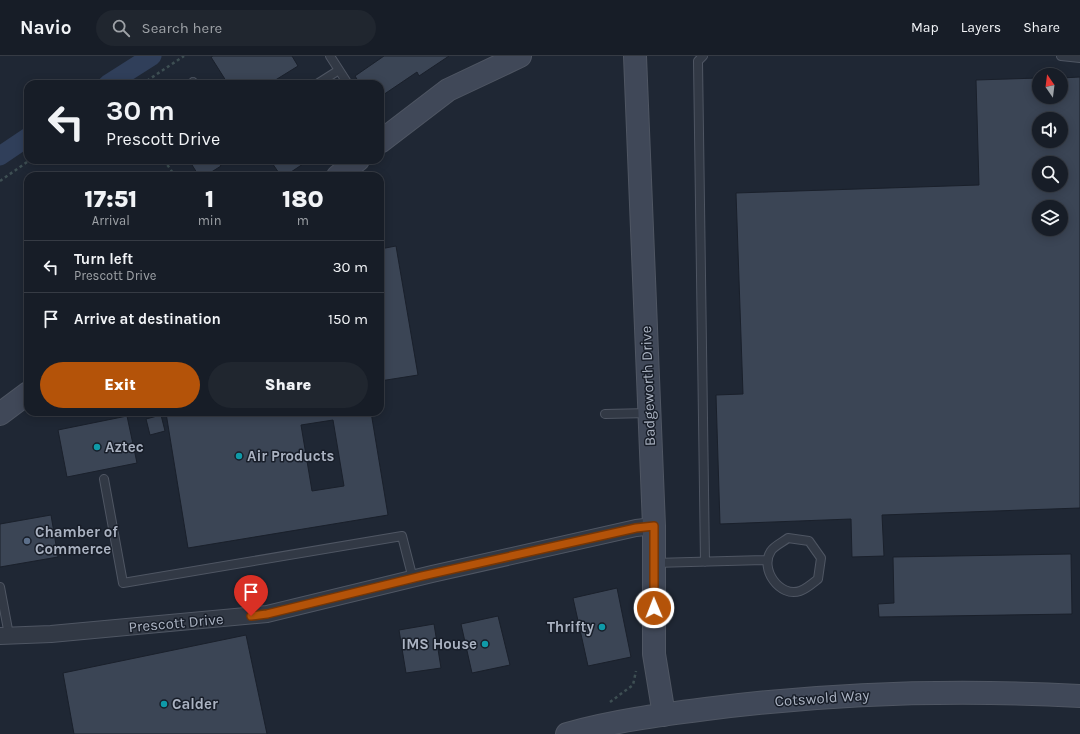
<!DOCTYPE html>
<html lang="en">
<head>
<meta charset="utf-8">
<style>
  :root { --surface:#171d27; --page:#20262f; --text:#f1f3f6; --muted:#9ea2a7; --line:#363b44; --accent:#b45309 }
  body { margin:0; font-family:Karla,sans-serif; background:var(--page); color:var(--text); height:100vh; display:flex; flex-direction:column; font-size:15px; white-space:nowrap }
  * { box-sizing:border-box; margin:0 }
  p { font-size:13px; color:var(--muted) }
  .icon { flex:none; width:22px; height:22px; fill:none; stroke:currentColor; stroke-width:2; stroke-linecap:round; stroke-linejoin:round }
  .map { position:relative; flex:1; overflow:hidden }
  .panel { position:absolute; left:24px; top:116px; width:360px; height:244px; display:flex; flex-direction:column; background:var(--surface); border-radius:12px; box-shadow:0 2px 10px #0003,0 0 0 1px var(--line) }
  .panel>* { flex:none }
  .hud { position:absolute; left:24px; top:24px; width:360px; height:84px; border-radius:12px; box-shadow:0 2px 10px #0003,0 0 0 1px var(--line); background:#171d27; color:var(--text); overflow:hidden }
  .needle { width:26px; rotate:346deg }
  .tools { position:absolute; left:1032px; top:12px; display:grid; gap:8px }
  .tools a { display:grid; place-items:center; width:36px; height:36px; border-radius:50%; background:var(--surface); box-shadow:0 2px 10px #0003,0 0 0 1px var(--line); font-size:20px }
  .pin { position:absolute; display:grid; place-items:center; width:34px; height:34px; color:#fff; margin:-41px -17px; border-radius:50% 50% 50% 0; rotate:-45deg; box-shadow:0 0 4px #0007 }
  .pin .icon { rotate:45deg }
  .me { position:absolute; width:44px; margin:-22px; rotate:359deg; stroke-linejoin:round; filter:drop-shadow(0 0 3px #0008) }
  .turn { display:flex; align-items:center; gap:14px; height:84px; padding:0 16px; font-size:18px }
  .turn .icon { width:52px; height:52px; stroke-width:2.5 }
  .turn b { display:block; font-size:28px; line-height:34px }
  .eta { display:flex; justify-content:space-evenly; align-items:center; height:68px; text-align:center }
  .eta b { font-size:24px; font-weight:800; line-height:28px }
  .primary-button { display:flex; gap:8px; margin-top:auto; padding:8px 16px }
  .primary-button a { flex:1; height:46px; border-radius:24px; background:var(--accent); color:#fff; font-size:16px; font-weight:800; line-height:46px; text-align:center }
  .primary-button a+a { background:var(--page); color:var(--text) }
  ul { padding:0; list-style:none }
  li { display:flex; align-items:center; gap:12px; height:52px; padding:0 16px; border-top:1px solid var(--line) }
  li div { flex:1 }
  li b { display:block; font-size:15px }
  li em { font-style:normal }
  header { display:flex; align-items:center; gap:24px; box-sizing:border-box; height:56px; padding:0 20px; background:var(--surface); border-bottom:1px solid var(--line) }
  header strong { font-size:19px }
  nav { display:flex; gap:22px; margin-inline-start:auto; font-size:14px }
  .search { width:280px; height:36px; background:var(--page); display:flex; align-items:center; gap:10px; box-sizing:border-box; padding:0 14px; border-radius:22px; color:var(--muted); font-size:15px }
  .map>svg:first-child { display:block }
</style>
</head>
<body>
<header>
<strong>Navio</strong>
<div class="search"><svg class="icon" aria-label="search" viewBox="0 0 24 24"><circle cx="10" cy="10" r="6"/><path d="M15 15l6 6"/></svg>Search here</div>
<nav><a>Map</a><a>Layers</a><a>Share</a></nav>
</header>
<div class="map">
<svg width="1080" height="678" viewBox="0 0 1080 678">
  <rect width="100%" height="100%" fill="#1f2734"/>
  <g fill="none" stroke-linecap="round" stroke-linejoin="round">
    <path stroke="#303f5a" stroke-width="19" d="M108 28 152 0
      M0 100 28 81"/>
  </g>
  <path fill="#3b4555" stroke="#1a202b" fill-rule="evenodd" d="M213 0H292L298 10 269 28H228L211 1Z
    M384 0H449L419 20 417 16 380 41V28H360L355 20Z
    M1080 21V452L882 459 884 500 852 501 851 463 720 468 716 339 743 338 736 137 979 129 976 24 1039 22V41H1061V22ZM1039 63H1061V85H1039ZM1039 107H1061V129H1039ZM1039 151H1061V173H1039Z
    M188 104H199L192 109Z
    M199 104H217L221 110 205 120H199L192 109Z
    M270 104H309L285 120H281Z
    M396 190 418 319 380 325V193Z
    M172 356H371L388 459 188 492 166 357ZM333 364 344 430 312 435 301 369Z
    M161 359 165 375 150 379 146 363Z
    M127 360 137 407 67 421 58 374Z
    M51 459 58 501 0 511V468Z
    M1071 498 1072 558 879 561 878 548 894 547 893 501Z
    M617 532 631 601 588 610 573 542Z
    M498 560 510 609 472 617 461 568Z
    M434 568 441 612 406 617 399 574Z
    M246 579 267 678H74L63 617Z"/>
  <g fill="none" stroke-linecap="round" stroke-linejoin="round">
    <g stroke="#4f5663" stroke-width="10">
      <path id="lane" d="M330 0 348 28
        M703 0 698 5 705 506
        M1061 0 1080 2
        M193 26 195 28
        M317 28 339 14
        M605 358 649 357
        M104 423 123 527 402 480 413 523
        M788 482 809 485 821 502 818 523C813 527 806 533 800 535 780 542 759 513 771 495 774 490 783 486 788 482Z
        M654 507 767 504
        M0 531 9 579"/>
    </g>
    <g stroke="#4f5663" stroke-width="18">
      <path id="street" d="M0 580 51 578 267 558 432 518 636 472 654 470"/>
    </g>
    <g stroke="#4f5663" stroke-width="24">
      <path id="secondary" d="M635 0 654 470V598L664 659
        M380 86 448 34 520 0
        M338 120 358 104
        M0 358 28 337
        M567 678C613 665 659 659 706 653 830 637 955 633 1080 640"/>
    </g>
    <path stroke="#3e4f53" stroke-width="2.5" stroke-dasharray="3 3" stroke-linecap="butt" d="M142 28 184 0
      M164 104 175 120
      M0 125 30 104
      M610 646 633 629 636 615"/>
    <use href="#lane" stroke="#323945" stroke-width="8"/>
    <use href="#street" stroke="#323945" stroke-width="16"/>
    <use href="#secondary" stroke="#404858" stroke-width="22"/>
  </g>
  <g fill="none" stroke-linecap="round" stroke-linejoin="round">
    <g stroke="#753606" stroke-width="10">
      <path id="route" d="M251 560 267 558 422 520 636 472 654 470V552"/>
    </g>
    <use href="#route" stroke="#b45309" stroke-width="7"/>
  </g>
  <g fill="#0f9aa8" stroke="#181e29" stroke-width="1.5">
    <circle cx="97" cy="391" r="4"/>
    <circle cx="239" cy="400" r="4"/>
    <circle cx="602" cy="571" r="4"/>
    <circle cx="485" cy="588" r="4"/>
    <circle cx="164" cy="648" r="4"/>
  </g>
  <circle fill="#5c6f8a" stroke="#181e29" stroke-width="1.5" cx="27" cy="485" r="4"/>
  <g text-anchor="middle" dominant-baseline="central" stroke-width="3" stroke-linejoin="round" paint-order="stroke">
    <g font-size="15" fill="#abb3c2" stroke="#181e29">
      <text transform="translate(648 330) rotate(-92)">Badgeworth Drive</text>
      <text transform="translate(176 567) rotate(-5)">Prescott Drive</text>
      <text transform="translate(822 642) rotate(-4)">Cotswold Way</text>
    </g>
    <g font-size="15" font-weight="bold" fill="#abb3c2" stroke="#181e29" text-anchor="start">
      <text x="105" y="391">Aztec</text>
      <text x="247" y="400">Air Products</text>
      <text x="35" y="476">Chamber of<tspan x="35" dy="17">Commerce</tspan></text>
      <text x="594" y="571" text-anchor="end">Thrifty</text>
      <text x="477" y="588" text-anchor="end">IMS House</text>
      <text x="172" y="648">Calder</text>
    </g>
  </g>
</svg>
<div class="tools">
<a><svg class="needle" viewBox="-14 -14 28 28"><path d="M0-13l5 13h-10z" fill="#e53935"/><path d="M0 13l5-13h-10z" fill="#9ea2a7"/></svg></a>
<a><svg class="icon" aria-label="sound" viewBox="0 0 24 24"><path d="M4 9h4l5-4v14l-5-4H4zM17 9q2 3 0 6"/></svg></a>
<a><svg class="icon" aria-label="search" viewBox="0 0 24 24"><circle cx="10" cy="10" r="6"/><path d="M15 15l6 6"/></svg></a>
<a><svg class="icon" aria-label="layers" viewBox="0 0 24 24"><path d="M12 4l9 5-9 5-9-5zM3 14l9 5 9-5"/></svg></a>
</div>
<div class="pin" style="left:251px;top:560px;background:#d93025"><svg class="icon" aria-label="arrive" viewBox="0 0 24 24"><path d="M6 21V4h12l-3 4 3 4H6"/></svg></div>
<svg class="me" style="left:654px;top:552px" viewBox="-20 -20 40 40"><circle r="17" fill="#b45309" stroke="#fff" stroke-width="3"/><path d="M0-11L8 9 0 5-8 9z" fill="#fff"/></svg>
<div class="hud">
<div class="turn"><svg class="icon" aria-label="left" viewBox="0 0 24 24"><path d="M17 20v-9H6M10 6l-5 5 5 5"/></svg><div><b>30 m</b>Prescott Drive</div></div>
</div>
<section class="panel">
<div class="eta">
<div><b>17:51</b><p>Arrival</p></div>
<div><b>1</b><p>min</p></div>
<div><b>180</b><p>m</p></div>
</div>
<ul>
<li><svg class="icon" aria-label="left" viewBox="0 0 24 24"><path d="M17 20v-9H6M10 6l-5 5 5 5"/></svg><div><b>Turn left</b><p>Prescott Drive</p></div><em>30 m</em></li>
<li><svg class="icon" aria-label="arrive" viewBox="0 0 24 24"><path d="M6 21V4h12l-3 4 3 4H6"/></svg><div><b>Arrive at destination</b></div><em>150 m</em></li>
</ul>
<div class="primary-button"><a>Exit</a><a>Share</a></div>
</section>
</div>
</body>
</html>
